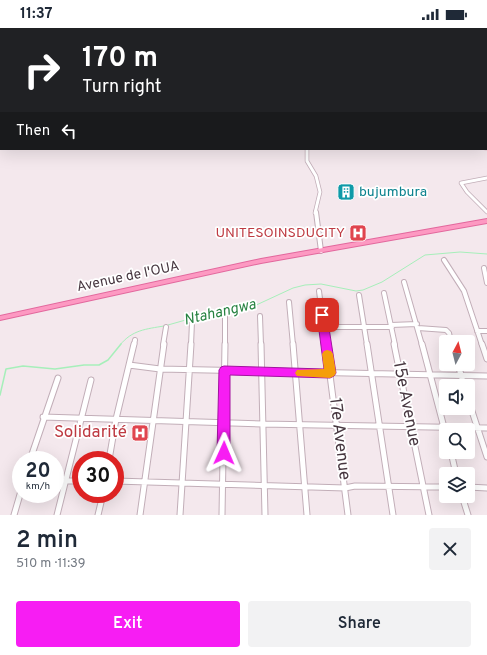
<!DOCTYPE html>
<html lang="en">
<head>
<meta charset="utf-8">
<style>
  :root { --surface:#fff; --page:#f2f2f3; --text:#1f2937; --muted:#747a83; --accent:#f71df3 }
  body { margin:0; font-family:Overpass,sans-serif; background:var(--page); color:var(--text); height:100vh; display:flex; flex-direction:column; font-size:15px; white-space:nowrap }
  * { box-sizing:border-box; margin:0 }
  p { font-size:13px; color:var(--muted) }
  .icon { flex:none; width:22px; height:22px; fill:none; stroke:currentColor; stroke-width:2; stroke-linecap:round; stroke-linejoin:round }
  .map { position:relative; height:487px; overflow:hidden }
  .sheet { display:flex; flex-direction:column; background:var(--surface); flex:1 }
  .sheet>* { flex:none }
  .top-card { position:absolute; left:0px; top:0px; width:487px; height:122px; box-shadow:0 4px 16px #0002; background:#202124; color:#fff; overflow:hidden }
  .needle { width:26px; rotate:7deg }
  .fabs { position:absolute; left:439px; top:307px; display:grid; gap:8px }
  .fabs a { display:grid; place-items:center; width:36px; height:36px; border-radius:4px; background:var(--surface); box-shadow:0 4px 16px #0002; font-size:20px }
  .speed { position:absolute; left:12px; top:423px; display:flex; gap:8px; font-size:20px; font-weight:700; text-align:center }
  .speed>* { display:grid; place-content:center; width:52px; height:52px; border-radius:50%; background:var(--surface); box-shadow:0 4px 16px #0002; line-height:1 }
  .speed small { font-size:10px; font-weight:400 }
  .speed .limit { border:6px solid #d22; background:#fff; color:#111 }
  .pin { position:absolute; display:grid; place-items:center; width:34px; height:34px; color:#fff; margin:-17px; border-radius:8px; box-shadow:0 2px 6px #0006 }
  .me { position:absolute; width:44px; margin:-22px; rotate:1deg; stroke-linejoin:round; filter:drop-shadow(0 0 3px #0008) }
  .turn { display:flex; align-items:center; gap:14px; height:84px; padding:0 16px; font-size:18px }
  .turn .icon { width:52px; height:52px; stroke-width:2.5 }
  .turn b { display:block; font-size:28px; line-height:34px }
  .then { display:flex; align-items:center; height:38px; padding:0 16px; background:#0003; gap:8px; font-size:15px }
  .round { display:grid; place-items:center; flex:none; width:42px; height:42px; border-radius:4px; background:var(--page) }
  .head { display:flex; align-items:center; justify-content:space-between; height:68px; padding:0 16px }
  h1 { font-size:24px; font-weight:600; line-height:30px }
  .button { display:flex; gap:8px; margin-top:auto; padding:8px 16px }
  .button a { flex:1; height:46px; border-radius:4px; background:var(--accent); color:#fff; font-size:16px; font-weight:600; line-height:46px; text-align:center }
  .button a+a { background:var(--page); color:var(--text) }
  .status { display:flex; justify-content:space-between; align-items:center; height:28px; padding:0 20px; background:var(--surface); direction:ltr }
  .status svg { height:11px; fill:currentColor }
  .map>svg:first-child { display:block }
</style>
</head>
<body>
<div class="status"><b>11:37</b><svg viewBox="0 0 49 12"><path d="M0 12V9h3v3zM5 12V6h3v6zM10 12V3h3v9zM15 12V0h3v12zM26 1h20v11H26zM47 4h2v5h-2z"/></svg></div>
<div class="map">
<svg width="487" height="487" viewBox="0 0 487 487">
  <rect width="100%" height="100%" fill="#f4e8ed"/>
  <path fill="#e7c3b2" d="M0 0H232L1 1V94Z"/>
  <g fill="none" stroke-linecap="round" stroke-linejoin="round">
    <path stroke="#a6efba" stroke-width="1" d="M168 297 221 282 252 279 293 260 305 257 321 256 356 263 363 262 382 254 425 227 460 224 487 226
      M120 317C132 302 146 301 164 298"/>
    <path stroke="#a6efba" stroke-width="1.5" d="M0 367 6 341 23 338 55 341 84 337H99L108 332 121 316"/>
    <g stroke="#c2aeb8" stroke-width="3.5">
      <path id="street-far3" d="M76 1 87 0"/>
    </g>
    <g stroke="#c2aeb8" stroke-width="4.5">
      <path id="street-far2" d="M307 121V133L316 148 320 164 315 185
        M487 150 461 155 467 164 487 184"/>
    </g>
    <g stroke="#c2aeb8" stroke-width="6">
      <path id="street-far1" d="M316 184 321 223
        M444 232 464 263 482 317
        M484 240 487 255
        M404 254 422 317
        M319 263 326 317
        M384 265 395 317
        M359 267 367 317
        M289 274 293 317
        M260 288 261 317
        M391 297 417 296
        M324 299H392
        M418 300 446 302 449 305 451 314
        M477 303H487
        M134 317 135 312
        M163 317 166 299
        M191 317 192 294
        M225 317V287"/>
    </g>
    <g stroke="#c2aeb8" stroke-width="7">
      <path id="street" d="M261 316 265 487
        M293 316 307 487
        M326 316 348 487
        M367 316 393 487
        M394 316 429 487
        M422 316 446 407
        M482 316 487 331
        M458 336 464 358
        M129 337 160 341 487 348
        M468 371 487 429
        M43 389 262 396 487 400
        M451 424 456 446
        M30 432 58 350
        M109 432 116 391 134 316
        M55 453H81
        M115 453 345 460 355 458 446 459
        M468 459 487 460
        M462 468 468 487
        M14 487 21 463
        M57 487 91 352
        M98 487 103 466
        M140 487 164 316
        M180 487 191 316
        M222 487 225 316"/>
    </g>
    <g stroke="#d99db5" stroke-width="2.5">
      <path id="secondary" d="M486 24H487V26H486Z
        M0 96H1V98H0Z
        M486 119H487V121H485H486Z"/>
    </g>
    <g stroke="#e2689d" stroke-width="2">
      <path id="primary" d="M487 191V195L261 235 0 292V288L261 231Z"/>
    </g>
    <use href="#street-far3" stroke="#fff" stroke-width="2.5"/>
    <use href="#street-far2" stroke="#fff" stroke-width="3"/>
    <use href="#street-far1" stroke="#fff" stroke-width="4"/>
    <use href="#street" stroke="#fff" stroke-width="5"/>
    <use href="#secondary" fill="#fec9dd" fill-rule="evenodd"/>
    <use href="#primary" fill="#fd99c2" fill-rule="evenodd"/>
  </g>
  <path fill="#f71df3" stroke="#a1139e" d="M322 284 327 287 336 345 334 348 330 350 230 347V425L228 429 224 431 219 429 217 425 219 342 221 339 224 338 324 341 317 287Z"/>
  <path fill="#f59e0b" d="M327 322 331 323 333 326 336 345 334 348 330 350 297 348 295 345 297 342 324 341 322 326 324 323Z"/>
  <defs>
    <g id="building-square" transform="scale(0.9)"><rect x="-9" y="-9" width="18" height="18" rx="4" fill="#0f9aa8" stroke="#fff"/><path d="M-4-6H4V6H1V3H-1V6H-4ZM-2.5-4.3h1.7v1.8h-1.7ZM.8-4.3h1.7v1.8H.8ZM-2.5-1h1.7V.8h-1.7ZM.8-1h1.7V.8H.8Z" fill="#fff"/></g>
    <g id="hospital-square" transform="scale(0.9)"><rect x="-9" y="-9" width="18" height="18" rx="4" fill="#e0444e" stroke="#fff"/><path d="M-5-5h3v3.5h4V-5h3V5h-3V1.5h-4V5h-3Z" fill="#fff"/></g>
  </defs>
  <g fill-rule="evenodd">
    <use href="#building-square" x="346" y="164"/>
    <use href="#hospital-square" x="358" y="205"/>
    <use href="#hospital-square" x="140" y="405"/>
  </g>
  <g text-anchor="middle" dominant-baseline="central" stroke-width="3.5" stroke-linejoin="round" paint-order="stroke">
    <g font-size="14" fill="#0d838f" stroke="#fff" text-anchor="start">
      <text x="359" y="164">bujumbura</text>
    </g>
    <g font-size="14" fill="#be3a42" stroke="#fff" text-anchor="end">
      <text x="345" y="205">UNITESOINSDUCITY</text>
    </g>
    <g font-size="14" fill="#473740" stroke="#fff">
      <text transform="translate(128 249) rotate(-12)">Avenue de l'OUA</text>
    </g>
    <g font-size="15" font-style="italic" fill="#278241" stroke="#fff">
      <text transform="translate(220 285) rotate(-13)">Ntahangwa</text>
    </g>
    <g font-size="17" fill="#473740" stroke="#fff">
      <text transform="translate(406 376) rotate(79)">15e Avenue</text>
      <text transform="translate(339 411) rotate(83)">17e Avenue</text>
    </g>
    <g font-size="17" fill="#be3a42" stroke="#fff" text-anchor="end">
      <text x="127" y="405">Solidarité</text>
    </g>
  </g>
</svg>
<div class="fabs">
<a><svg class="needle" viewBox="-14 -14 28 28"><path d="M0-13l5 13h-10z" fill="#e53935"/><path d="M0 13l5-13h-10z" fill="#747a83"/></svg></a>
<a><svg class="icon" aria-label="sound" viewBox="0 0 24 24"><path d="M4 9h4l5-4v14l-5-4H4zM17 9q2 3 0 6"/></svg></a>
<a><svg class="icon" aria-label="search" viewBox="0 0 24 24"><circle cx="10" cy="10" r="6"/><path d="M15 15l6 6"/></svg></a>
<a><svg class="icon" aria-label="layers" viewBox="0 0 24 24"><path d="M12 4l9 5-9 5-9-5zM3 14l9 5 9-5"/></svg></a>
</div>
<div class="speed"><div>20<small>km/h</small></div><div class="limit">30</div></div>
<div class="pin" style="left:322px;top:287px;background:#d93025"><svg class="icon" aria-label="arrive" viewBox="0 0 24 24"><path d="M6 21V4h12l-3 4 3 4H6"/></svg></div>
<svg class="me" style="left:224px;top:425px" viewBox="-20 -20 40 40"><path d="M0-17L14 15 0 8-14 15z" fill="#f71df3" stroke="#fff" stroke-width="4"/></svg>
<div class="top-card">
<div class="turn"><svg class="icon" aria-label="right" viewBox="0 0 24 24"><path d="M7 20v-9h11M14 6l5 5-5 5"/></svg><div><b>170 m</b>Turn right</div></div>
<div class="then">Then<svg class="icon" aria-label="left" viewBox="0 0 24 24"><path d="M17 20v-9H6M10 6l-5 5 5 5"/></svg></div>
</div>
</div>
<section class="sheet">
<div class="head"><div><h1>2 min</h1><p>510 m · 11:39</p></div><a class="round"><svg class="icon" aria-label="close" viewBox="0 0 24 24"><path d="M6 6l12 12M18 6L6 18"/></svg></a></div>
<div class="button"><a>Exit</a><a>Share</a></div>
</section>
</body>
</html>
